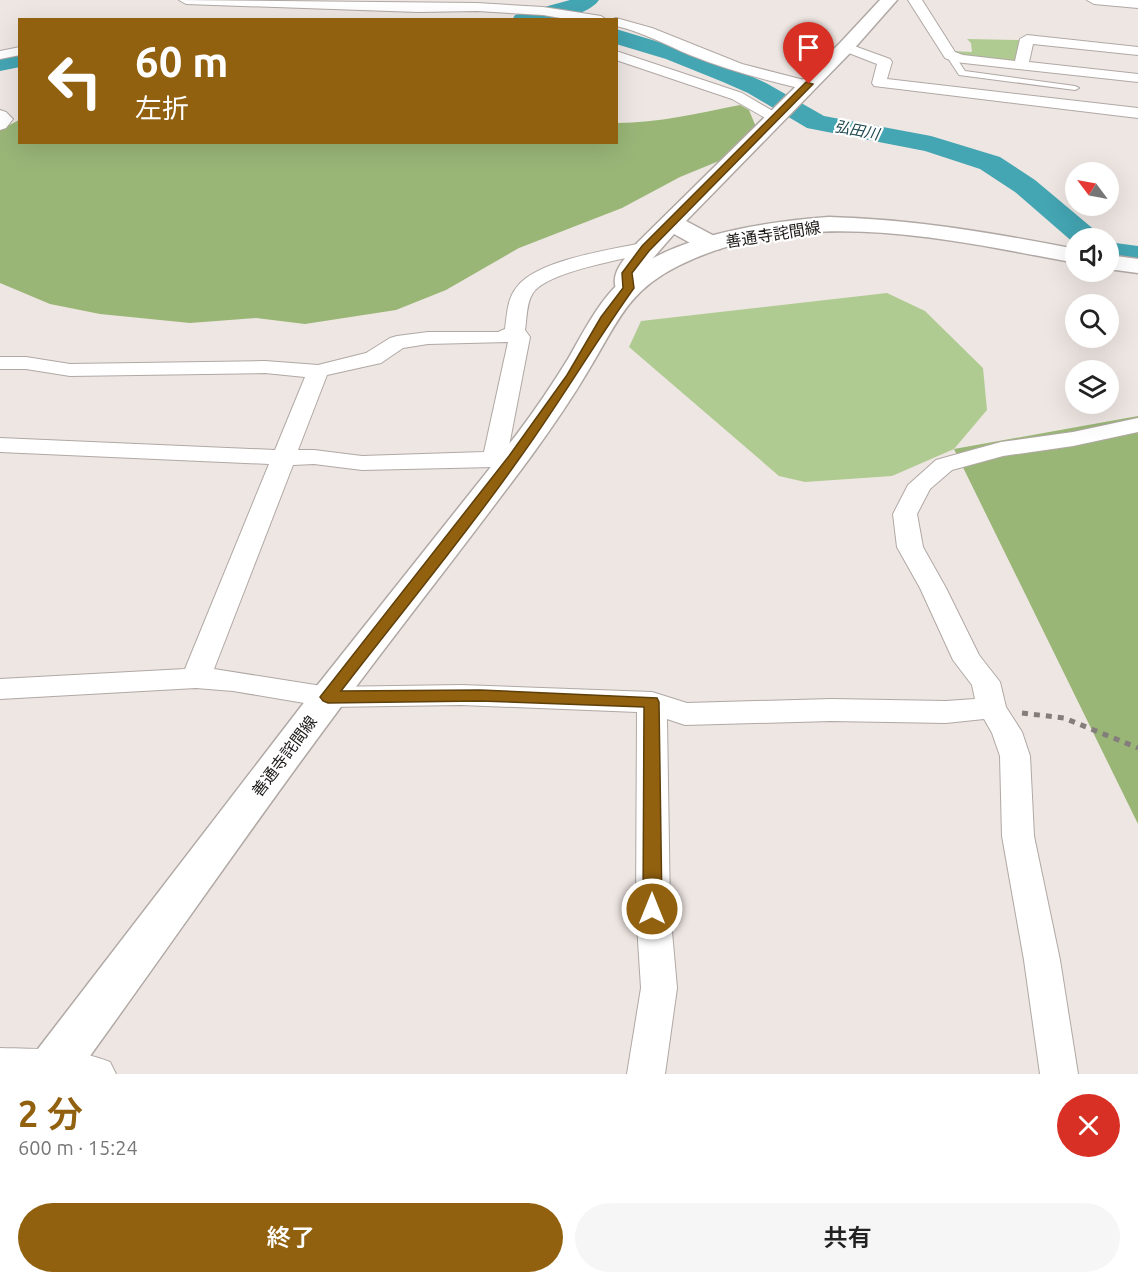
<!DOCTYPE html>
<html lang="ja">
<head>
<meta charset="utf-8">
<style>
  :root { --surface:#fff; --page:#f6f6f6; --text:#222; --muted:#767676; --accent:#91610f }
  body { margin:0; font-family:Ubuntu,"Noto Sans JP",sans-serif; background:var(--page); color:var(--text); height:100vh; display:flex; flex-direction:column; font-size:22px; white-space:nowrap }
  * { box-sizing:border-box; margin:0 }
  p { font-size:20px; color:var(--muted) }
  .icon { flex:none; width:33px; height:33px; fill:none; stroke:currentColor; stroke-width:2; stroke-linecap:round; stroke-linejoin:round }
  .map { position:relative; height:1074px; overflow:hidden }
  .details { display:flex; flex-direction:column; background:var(--surface); flex:1 }
  .details>* { flex:none }
  .banner { position:absolute; left:18px; top:18px; width:600px; height:126px; border-radius:0px; box-shadow:0 6px 24px #0002; background:#91610f; color:#fff; overflow:hidden }
  .needle { width:39px; rotate:302deg }
  .fabs { position:absolute; left:1065px; top:162px; display:grid; gap:12px }
  .fabs a { display:grid; place-items:center; width:54px; height:54px; border-radius:50%; background:var(--surface); box-shadow:0 6px 24px #0002; font-size:30px }
  .pin { position:absolute; display:grid; place-items:center; width:51px; height:51px; color:#fff; margin:-62px -26px; border-radius:50% 50% 50% 0; rotate:-45deg; box-shadow:0 0 6px #0007 }
  .pin .icon { rotate:45deg }
  .me { position:absolute; width:66px; margin:-33px; rotate:0deg; stroke-linejoin:round; filter:drop-shadow(0 0 4px #0008) }
  .turn { display:flex; align-items:center; gap:21px; height:126px; padding:0 18px; font-size:27px }
  .turn .icon { width:78px; height:78px; stroke-width:2.5 }
  .turn b { display:block; font-size:42px; line-height:51px }
  .round { display:grid; place-items:center; flex:none; width:63px; height:63px; border-radius:32px; background:var(--page) }
  .overview { display:flex; align-items:center; justify-content:space-between; height:102px; padding:0 18px }
  h1 { font-size:36px; font-weight:600; line-height:45px; color:var(--accent) }
  .action { display:flex; gap:12px; margin-top:auto; padding:12px 18px }
  .action a { flex:1; height:69px; border-radius:36px; background:var(--accent); color:#fff; font-size:24px; font-weight:600; line-height:69px; text-align:center }
  .action a+a { background:var(--page); color:var(--text) }
  .map>svg:first-child { display:block }
</style>
</head>
<body>
<div class="map">
<svg width="1138" height="1074" viewBox="0 0 1138 1074">
  <rect width="100%" height="100%" fill="#eee6e2"/>
  <path fill="#b0cb92" d="M967 39 1021 40 1016 61 961 58 953 51 972 52 971 43Z
    M887 293 925 311 983 368 987 410 954 449 892 476 805 482 779 476 629 347 641 321Z"/>
  <path fill="#9ab677" d="M740 105 749 110 756 127 719 161 680 177 622 208 519 248 446 290 396 310 305 324 256 318 190 323 100 314 50 304 0 283V130L19 120 20 142H616L617 123C658 123 699 113 740 105Z
    M1138 416V824L954 449Z"/>
  <g fill="none" stroke-linecap="round" stroke-linejoin="round">
    <path fill="#44a5b3" fill-rule="evenodd" d="M570 0H599C584 21 535 20 512 20L515 15Z
      M616 29 682 49 741 72 766 83 824 116 931 136 1000 157 1035 180 1097 232 1101 238H1076L1075 244 1015 192 980 169 925 151 807 128 748 93 723 82 666 59 616 44Z
      M20 53V67L0 71V57Z
      M1108 242 1138 246V264L1108 260Z"/>
    <g stroke="#b0a8a4" stroke-width="2">
      <path id="service" d="M947 53H953L965 71 1075 86 1079 88 1075 90 959 75 946 55Z"/>
    </g>
    <g stroke="#b0a8a4" stroke-width="2">
      <path id="minor" d="M179 0 477 3 543 7 601 16 607 20H572L543 15 477 11 418 12 186 4Z
        M908 0H922L955 52 963 55 1015 61 1020 39 1027 35 1138 47V55L1033 44 1029 62 1138 74V82L955 62 945 58Z
        M1087 0H1138V8L1094 4Z
        M616 18 652 28 742 64 812 82 815 85 807 90C767 81 728 70 690 55 666 45 643 32 616 26V20H611Z
        M846 43 890 59 892 62 887 79 1138 108V118L874 86 872 83 877 64 841 50 839 47 841 44Z
        M20 47V55L0 59V51Z
        M616 51 742 93 783 117 781 120H769L732 99 616 60Z
        M0 110 6 112 13 119 6 128 0 130Z
        M646 242 653 244 655 248 653 252C626 259 548 271 533 293 526 303 527 319 525 330L530 337 508 451 522 453 526 458 522 463 494 467 362 470 314 464 293 465 214 669 328 687 461 685 652 692 687 703 831 699 946 701 975 699 972 685 953 660 920 588 897 547 893 514 908 485 936 460 1001 442 1073 432 1138 418V432L1073 446 1003 456 952 470 930 489 917 514 923 547 946 588 979 655 1000 682 1006 707 1022 732 1030 756 1034 836 1060 960 1078 1074H1040L1024 960 1002 836 1000 756 992 733 984 719 946 723 831 721 685 725 667 719 670 909 677 988 665 1074H627L641 988 636 909 637 712 461 705 328 707 233 691 196 688 0 699V679L185 669 269 464 0 452V438L275 450 305 377 265 373 70 376 26 369H0V357H26L70 364 265 361 318 365 366 353 390 338 397 336 428 332H498L505 329C507 315 507 300 516 288 537 259 612 250 646 242ZM508 342 484 452 362 456 314 450H298L327 375 381 363 403 348 428 344Z
        M0 1048C37 1049 76 1048 110 1062L116 1074H0Z"/>
    </g>
    <g stroke="#b0a8a4" stroke-width="3">
      <path id="tertiary" d="M880 0H897L852 51 686 221 720 239 723 244 720 249C703 253 688 241 674 234L640 273 641 289 637 294 628 297 619 294C606 275 626 258 637 243L840 43Z"/>
    </g>
    <g stroke="#b0a8a4" stroke-width="3">
      <path id="primary" d="M829 217C912 219 993 233 1076 249V263C947 239 801 204 678 266 628 291 618 321 591 366 573 397 553 426 532 455 470 539 405 621 343 704 252 826 166 951 77 1074H23L31 1058 316 687 517 434C535 410 552 385 568 359 583 333 597 304 619 283 667 235 764 222 829 217Z
        M1108 255 1138 259V273L1108 269Z"/>
    </g>
    <path stroke="#837d7b" stroke-width="5" stroke-dasharray="6 6" stroke-linecap="butt" d="M1022 713 1064 718 1138 748"/>
    <use href="#service" fill="#fff" fill-rule="evenodd"/>
    <use href="#minor" fill="#fff" fill-rule="evenodd"/>
    <use href="#tertiary" fill="#fff" fill-rule="evenodd"/>
    <use href="#primary" fill="#fff" fill-rule="evenodd"/>
  </g>
  <path fill="#91610f" stroke="#5e3f0a" stroke-width="1.5" d="M806 82 813 84 649 251 632 273 634 288C594 344 559 404 519 459 463 539 400 614 341 691L480 690 657 698 659 702 662 909 659 915 652 917 646 915 643 909 644 707 480 701 328 703 323 701 320 697 509 456 567 375 601 317 623 288 622 273 642 246Z"/>
  <g text-anchor="middle" dominant-baseline="central" stroke-width="4.5" stroke-linejoin="round" paint-order="stroke">
    <g font-size="15" font-style="italic" fill="#1a464c" stroke="#fff">
      <text transform="translate(857 130) rotate(11)">弘田川</text>
    </g>
    <g font-size="16" fill="#1b1817" stroke="#fff">
      <text transform="translate(773 234) rotate(-9)">善通寺詫間線</text>
      <text transform="translate(284 756) rotate(-53)">善通寺詫間線</text>
    </g>
  </g>
</svg>
<div class="fabs">
<a><svg class="needle" viewBox="-14 -14 28 28"><path d="M0-13l5 13h-10z" fill="#e53935"/><path d="M0 13l5-13h-10z" fill="#767676"/></svg></a>
<a><svg class="icon" aria-label="sound" viewBox="0 0 24 24"><path d="M4 9h4l5-4v14l-5-4H4zM17 9q2 3 0 6"/></svg></a>
<a><svg class="icon" aria-label="search" viewBox="0 0 24 24"><circle cx="10" cy="10" r="6"/><path d="M15 15l6 6"/></svg></a>
<a><svg class="icon" aria-label="layers" viewBox="0 0 24 24"><path d="M12 4l9 5-9 5-9-5zM3 14l9 5 9-5"/></svg></a>
</div>
<div class="pin" style="left:809px;top:84px;background:#d93025"><svg class="icon" aria-label="arrive" viewBox="0 0 24 24"><path d="M6 21V4h12l-3 4 3 4H6"/></svg></div>
<svg class="me" style="left:652px;top:909px" viewBox="-20 -20 40 40"><circle r="17" fill="#91610f" stroke="#fff" stroke-width="3"/><path d="M0-11L8 9 0 5-8 9z" fill="#fff"/></svg>
<div class="banner">
<div class="turn"><svg class="icon" aria-label="left" viewBox="0 0 24 24"><path d="M17 20v-9H6M10 6l-5 5 5 5"/></svg><div><b>60 m</b>左折</div></div>
</div>
</div>
<section class="details">
<div class="overview"><div><h1>2 分</h1><p>600 m · 15:24</p></div><a class="round" style="background:#d93025;color:#fff"><svg class="icon" aria-label="close" viewBox="0 0 24 24"><path d="M6 6l12 12M18 6L6 18"/></svg></a></div>
<div class="action"><a>終了</a><a>共有</a></div>
</section>
</body>
</html>
